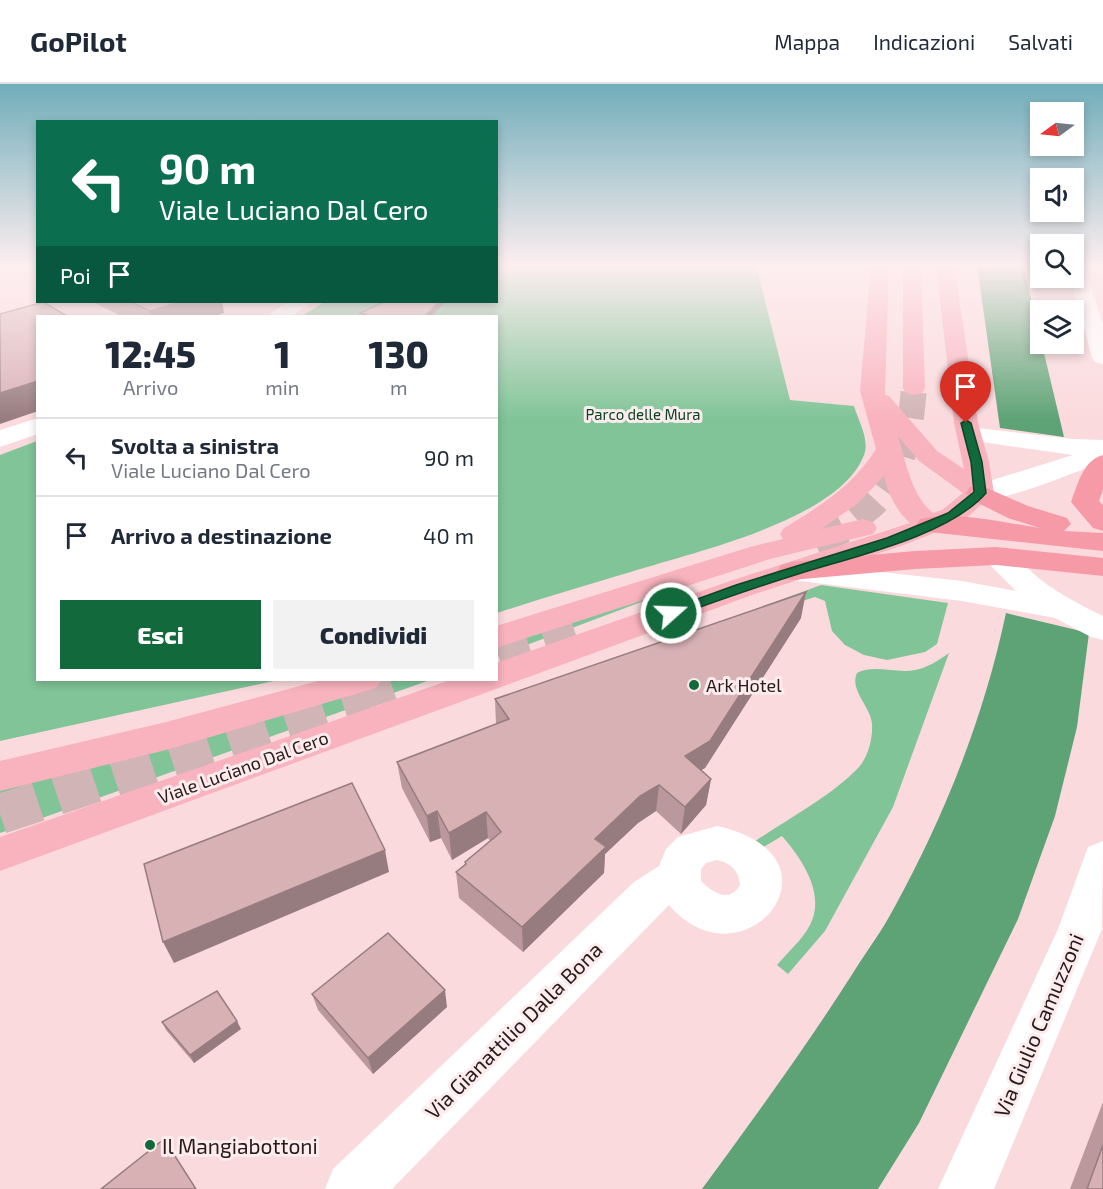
<!DOCTYPE html>
<html lang="it">
<head>
<meta charset="utf-8">
<style>
  :root { --surface:#fff; --page:#f2f2f3; --text:#1f2937; --muted:#747a83; --line:#e0e1e3; --accent:#12693c }
  body { margin:0; font-family:"Exo 2",sans-serif; background:var(--page); color:var(--text); height:100vh; display:flex; flex-direction:column; font-size:22px; white-space:nowrap }
  * { box-sizing:border-box; margin:0 }
  p { font-size:20px; color:var(--muted) }
  .icon { flex:none; width:33px; height:33px; fill:none; stroke:currentColor; stroke-width:2; stroke-linecap:round; stroke-linejoin:round }
  .map { position:relative; flex:1; overflow:hidden }
  .sheet { position:absolute; left:36px; top:231px; width:462px; height:366px; display:flex; flex-direction:column; background:var(--surface); border-radius:0px; box-shadow:0 3px 9px #0003 }
  .sheet>* { flex:none }
  .guide { position:absolute; left:36px; top:36px; width:462px; height:183px; border-radius:0px; box-shadow:0 3px 9px #0003; background:#0b6e4f; color:#fff; overflow:hidden }
  .needle { width:39px; rotate:255deg }
  .fabs { position:absolute; left:1030px; top:18px; display:grid; gap:12px }
  .fabs a { display:grid; place-items:center; width:54px; height:54px; border-radius:0px; background:var(--surface); box-shadow:0 3px 9px #0003; font-size:30px }
  .pin { position:absolute; display:grid; place-items:center; width:51px; height:51px; color:#fff; margin:-62px -26px; border-radius:50% 50% 50% 0; rotate:-45deg; box-shadow:0 0 6px #0007 }
  .pin .icon { rotate:45deg }
  .me { position:absolute; width:66px; margin:-33px; rotate:70deg; stroke-linejoin:round; filter:drop-shadow(0 0 4px #0008) }
  .turn { display:flex; align-items:center; gap:21px; height:126px; padding:0 24px; font-size:27px }
  .turn .icon { width:78px; height:78px; stroke-width:2.5 }
  .turn b { display:block; font-size:42px; line-height:51px }
  .then { display:flex; align-items:center; height:57px; padding:0 24px; background:#0003; gap:12px; font-size:22px }
  .eta { display:flex; justify-content:space-evenly; align-items:center; height:102px; text-align:center }
  .eta b { font-size:36px; font-weight:800; line-height:42px }
  .cta { display:flex; gap:12px; margin-top:auto; padding:12px 24px }
  .cta a { flex:1; height:69px; border-radius:0px; background:var(--accent); color:#fff; font-size:24px; font-weight:800; line-height:69px; text-align:center }
  .cta a+a { background:var(--page); color:var(--text) }
  ul { padding:0; list-style:none }
  li { display:flex; align-items:center; gap:18px; height:78px; padding:0 24px; border-top:2px solid var(--line) }
  li div { flex:1 }
  li b { display:block; font-size:22px }
  li em { font-style:normal }
  header { display:flex; align-items:center; gap:36px; box-sizing:border-box; height:84px; padding:0 30px; background:var(--surface); border-bottom:2px solid var(--line) }
  header strong { font-size:28px }
  nav { display:flex; gap:33px; margin-inline-start:auto; font-size:21px }
  .map>svg:first-child { display:block }
</style>
</head>
<body>
<header>
<strong>GoPilot</strong>
<nav><a>Mappa</a><a>Indicazioni</a><a>Salvati</a></nav>
</header>
<div class="map">
<svg width="1103" height="1105" viewBox="0 0 1103 1105">
  <rect width="100%" height="100%" fill="#fbdadd"/>
  <path fill="#80c497" d="M497 181H756L790 316 854 322C858 336 870 356 864 371 840 435 697 467 637 486 590 500 543 514 497 529L496 232H302L324 218H496Z
    M37 357 38 596H278L0 657V371Z
    M729 485 497 572V561Z
    M821 501 948 519 937 560 925 568 887 576 864 571 845 561 832 547 825 517 815 513 759 531 753 526Z
    M949 569 893 723 825 847 788 890 777 881C787 869 803 855 810 841 826 810 802 775 782 752L762 764 754 758C786 736 833 711 859 683 868 673 873 654 872 640 871 623 849 606 857 589 874 580 897 590 915 586 927 584 939 576 949 569Z
    M389 596H430L0 749V700L333 613Z"/>
  <path fill="#5da375" d="M977 181H1023L1064 353 1000 344Z
    M1006 529 1089 549 1077 643 1055 732 1018 835 919 1039 878 1105H702C754 1034 806 963 853 889 866 868 882 847 894 824 945 731 984 633 1006 529Z"/>
  <g fill="none" stroke-linecap="round" stroke-linejoin="round">
    <path stroke="#d1b4b6" stroke-width="26" stroke-dasharray="26 13" stroke-linecap="butt" d="M857 434C864 428 872 423 878 416 905 386 911 341 914 304"/>
    <path stroke="#d1b4b6" stroke-width="32" stroke-dasharray="32 16" stroke-linecap="butt" d="M814 457 850 440 858 433
      M496 564 574 538
      M361 610 403 596"/>
    <path stroke="#d1b4b6" stroke-width="40" stroke-dasharray="40 20" stroke-linecap="butt" d="M0 730 365 609"/>
    <path fill="#fff" fill-rule="evenodd" d="M996 463C1014 467 1027 485 1041 496 1060 510 1082 522 1103 532V556L1091 553 1055 534 962 517 792 496 781 493 777 487 781 481 792 478 962 497 1016 507 981 472 985 466Z
      M717 742C854 772 744 908 669 821L392 1105H325L333 1085 634 798 659 782 666 765 678 753ZM717 776C731 779 739 787 740 801 729 820 712 808 701 797V785L706 779Z
      M1103 757 1102 845 994 1105H938L1058 845 1088 763Z"/>
    <path fill="#fff" fill-rule="evenodd" d="M1074 181H1084L1103 240V280L1095 278 1092 273 1070 194H1074Z
      M289 218H312L292 232H269L272 228Z
      M38 334V350L0 363V346Z
      M969 343 1073 355 1103 356V378C1074 388 998 422 970 415L966 409 970 403 1073 371 960 355 957 350 960 345Z"/>
    <path fill="#f9b3be" fill-rule="evenodd" d="M871 181H889L885 311 889 312 937 367 964 385 954 339 936 181H954L978 339 989 378 994 409 962 438 901 462 752 511 0 787V753L450 596H496V579L730 497 910 439C896 427 888 409 884 392L857 420 821 445 863 435 873 438 877 444 873 450 770 475 496 564V542L750 463 783 455 780 450 784 444C819 423 854 401 876 365L860 307ZM898 352 919 377 963 409 942 426 933 429C911 411 906 378 898 352Z
      M903 181H921L925 304 922 309 914 311 906 309 903 304Z
      M322 596H381L376 604 166 666 0 707V677L166 638Z"/>
    <path fill="#f79aa8" fill-rule="evenodd" d="M1103 371V406L1099 417 1103 421V447L1093 444 1071 418C1078 400 1083 376 1103 371Z
      M980 401 1028 422 1067 434 1071 440 1064 447 1103 449V467L920 447 916 441 920 435C955 426 1004 439 1040 444L1008 434 970 415 966 409 970 403Z
      M996 463 1103 474V492L996 481 915 485 792 496 781 493 777 487 781 481 792 478 915 467Z"/>
  </g>
  <path fill="#ba989c" d="M26 181H38V187Z
    M93 218H222L224 229 215 232H121Z
    M801 534 705 684 701 686 711 695 706 721 681 750 656 727 638 739 605 770 604 789 523 868 459 814 456 788 465 780V778L490 757 488 754 452 776 441 754 430 758 402 704 397 678 496 640 495 615Z
    M312 910 447 923 373 990 318 926Z
    M162 938 241 945 194 979 166 946Z
    M1103 1018V1105H1070Z"/>
  <path fill="#977c7f" d="M180 218H222L224 229 215 232H151L150 227Z
    M439 218H445L432 232H425Z
    M38 297V327L0 340V309Z
    M806 508 801 534 705 684 681 698 685 672Z
    M711 695 706 721 681 750 685 723Z
    M659 701 656 727 638 739 605 770 604 789 523 868 522 843 595 755 640 712Z
    M437 727 441 754 430 758 427 732Z
    M486 728 488 754 452 776 449 749Z
    M385 766 389 788 174 879 163 858Z
    M445 906 447 923 373 990 368 974Z
    M237 937 241 945 194 979 190 971Z"/>
  <path fill="#d8b1b5" stroke="#977c7f" stroke-width="1.5" d="M43 218 67 232H38V297L0 309V230Z
    M131 218H180L150 227Z
    M384 218H439L425 232H370L360 229Z
    M806 508 710 657 685 672 711 695 685 723 659 701 640 712 595 755 606 763 522 843 456 788 466 780 465 778 501 748 486 728 449 749 437 727 427 732 397 678 509 635 495 615Z
    M352 699 385 766 163 858 144 780Z
    M388 849 445 906 368 974 312 910Z
    M217 907 237 937 190 971 162 938Z
    M164 1055 196 1105H101Z
    M1103 1061V1105H1087Z"/>
  <linearGradient id="sky" x2="0" y2="1"><stop stop-color="#70adba"/><stop offset="0.54" stop-color="#fdeef0"/><stop offset="1" stop-color="#fdeef0" stop-opacity="0"/></linearGradient>
  <rect width="1103" height="336" fill="url(#sky)"/>
  <path fill="#12693c" stroke="#0c4427" stroke-width="1.5" d="M966 336 971 339 982 378 986 409C949 452 852 473 798 490 757 503 716 517 676 532H667L665 529 667 526 736 501 887 454 948 429 974 408 971 378 961 339Z"/>
  <g fill="#12693c" stroke="#fceced" stroke-width="2">
    <circle cx="694" cy="601" r="6"/>
    <circle cx="150" cy="1061" r="6"/>
  </g>
  <g text-anchor="middle" dominant-baseline="central" stroke-width="6" stroke-linejoin="round" paint-order="stroke">
    <g font-size="15" fill="#094223" stroke="#fceced">
      <text x="643" y="330">Parco delle Mura</text>
    </g>
    <g font-size="18" fill="#281a1b" stroke="#fceced" text-anchor="start">
      <text x="706" y="601">Ark Hotel</text>
    </g>
    <g font-size="18" fill="#281a1b" stroke="#fceced">
      <text transform="translate(243 683) rotate(-20)">Viale Luciano Dal Cero</text>
    </g>
    <g font-size="21" fill="#281a1b" stroke="#fceced">
      <text transform="translate(1038 941) rotate(-67)">Via Giulio Camuzzoni</text>
      <text transform="translate(513 946) rotate(-45)">Via Gianattilio Dalla Bona</text>
    </g>
    <g font-size="21" fill="#281a1b" stroke="#fceced" text-anchor="start">
      <text x="162" y="1061">Il Mangiabottoni</text>
    </g>
  </g>
</svg>
<div class="fabs">
<a><svg class="needle" viewBox="-14 -14 28 28"><path d="M0-13l5 13h-10z" fill="#e53935"/><path d="M0 13l5-13h-10z" fill="#747a83"/></svg></a>
<a><svg class="icon" aria-label="sound" viewBox="0 0 24 24"><path d="M4 9h4l5-4v14l-5-4H4zM17 9q2 3 0 6"/></svg></a>
<a><svg class="icon" aria-label="search" viewBox="0 0 24 24"><circle cx="10" cy="10" r="6"/><path d="M15 15l6 6"/></svg></a>
<a><svg class="icon" aria-label="layers" viewBox="0 0 24 24"><path d="M12 4l9 5-9 5-9-5zM3 14l9 5 9-5"/></svg></a>
</div>
<div class="pin" style="left:966px;top:339px;background:#d93025"><svg class="icon" aria-label="arrive" viewBox="0 0 24 24"><path d="M6 21V4h12l-3 4 3 4H6"/></svg></div>
<svg class="me" style="left:671px;top:529px" viewBox="-20 -20 40 40"><circle r="17" fill="#12693c" stroke="#fff" stroke-width="3"/><path d="M0-11L8 9 0 5-8 9z" fill="#fff"/></svg>
<div class="guide">
<div class="turn"><svg class="icon" aria-label="left" viewBox="0 0 24 24"><path d="M17 20v-9H6M10 6l-5 5 5 5"/></svg><div><b>90 m</b>Viale Luciano Dal Cero</div></div>
<div class="then">Poi<svg class="icon" aria-label="arrive" viewBox="0 0 24 24"><path d="M6 21V4h12l-3 4 3 4H6"/></svg></div>
</div>
<section class="sheet">
<div class="eta">
<div><b>12:45</b><p>Arrivo</p></div>
<div><b>1</b><p>min</p></div>
<div><b>130</b><p>m</p></div>
</div>
<ul>
<li><svg class="icon" aria-label="left" viewBox="0 0 24 24"><path d="M17 20v-9H6M10 6l-5 5 5 5"/></svg><div><b>Svolta a sinistra</b><p>Viale Luciano Dal Cero</p></div><em>90 m</em></li>
<li><svg class="icon" aria-label="arrive" viewBox="0 0 24 24"><path d="M6 21V4h12l-3 4 3 4H6"/></svg><div><b>Arrivo a destinazione</b></div><em>40 m</em></li>
</ul>
<div class="cta"><a>Esci</a><a>Condividi</a></div>
</section>
</div>
</body>
</html>
